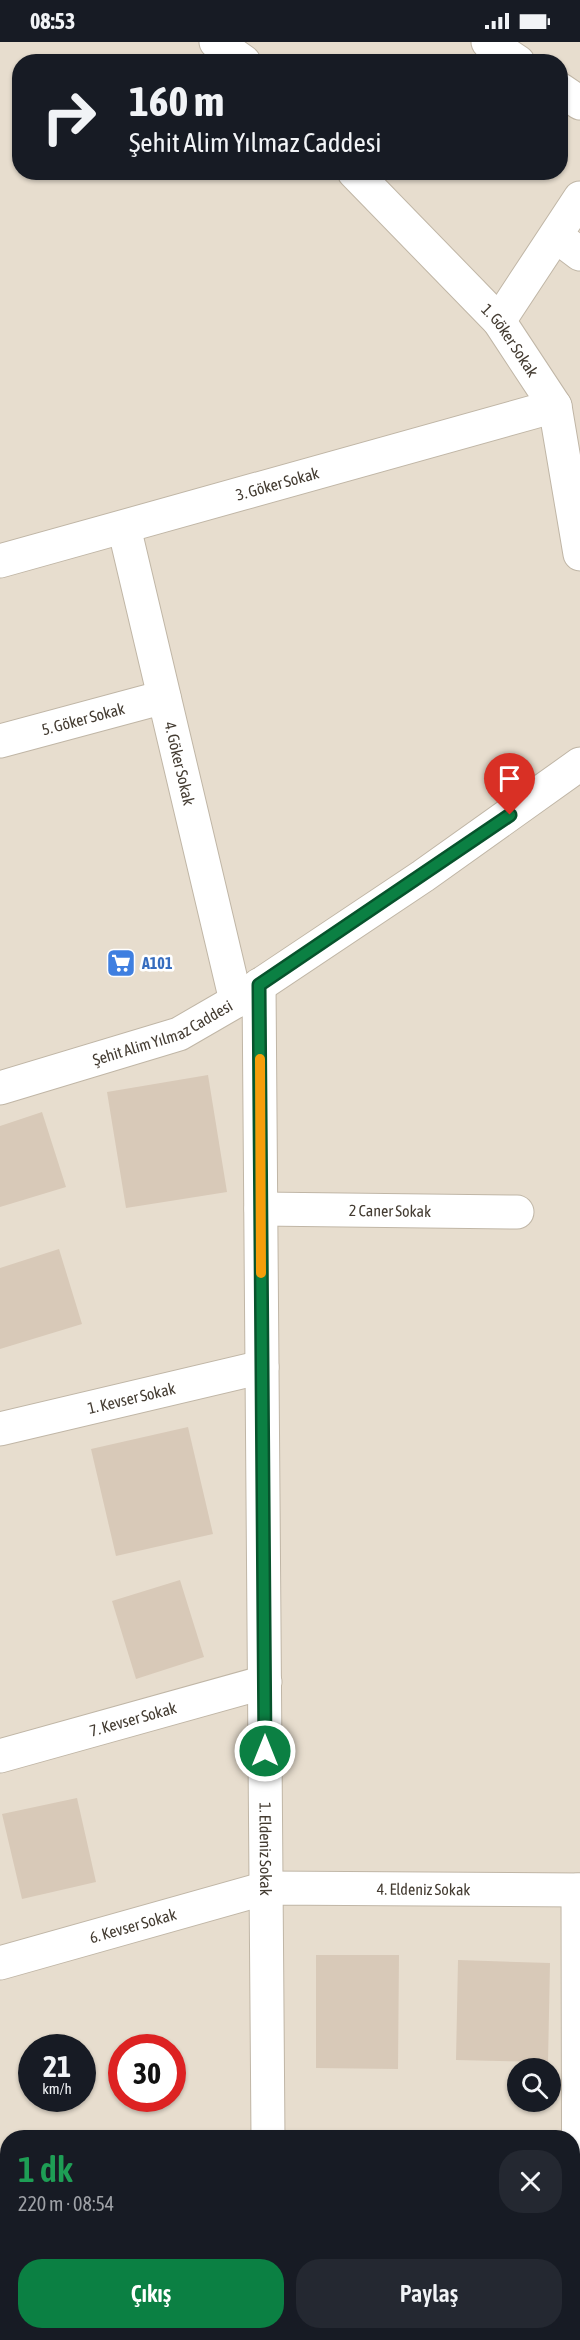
<!DOCTYPE html>
<html lang="tr">
<head>
<meta charset="utf-8">
<style>
  :root { --surface:#171b24; --page:#242831; --text:#f1f3f6; --muted:#9ea1a6; --accent:#0b8043 }
  body { margin:0; font-family:"Asap Condensed",sans-serif; background:var(--page); color:var(--text); height:100vh; display:flex; flex-direction:column; font-size:22px; white-space:nowrap }
  * { box-sizing:border-box; margin:0 }
  p { font-size:20px; color:var(--muted) }
  .icon { flex:none; width:33px; height:33px; fill:none; stroke:currentColor; stroke-width:2; stroke-linecap:round; stroke-linejoin:round }
  .map { position:relative; flex:1; overflow:hidden }
  .panel { position:absolute; left:0px; top:2088px; width:580px; height:210px; display:flex; flex-direction:column; background:var(--surface); border-radius:24px 24px 0 0; box-shadow:0 2px 4px #0004 }
  .panel>* { flex:none }
  .hud { position:absolute; left:12px; top:12px; width:556px; height:126px; border-radius:24px; box-shadow:0 2px 4px #0004; background:#171b24; color:var(--text); overflow:hidden }
  .buttons { position:absolute; left:507px; top:2016px; display:grid; gap:12px }
  .buttons a { display:grid; place-items:center; width:54px; height:54px; border-radius:50%; background:var(--surface); box-shadow:0 2px 4px #0004; font-size:30px }
  .speed { position:absolute; left:18px; top:1992px; display:flex; gap:12px; font-size:30px; font-weight:700; text-align:center }
  .speed>* { display:grid; place-content:center; width:78px; height:78px; border-radius:50%; background:var(--surface); box-shadow:0 2px 4px #0004; line-height:1 }
  .speed small { font-size:15px; font-weight:400 }
  .speed .limit { border:9px solid #d22; background:#fff; color:#111 }
  .pin { position:absolute; display:grid; place-items:center; width:51px; height:51px; color:#fff; margin:-62px -26px; border-radius:50% 50% 50% 0; rotate:-45deg; box-shadow:0 0 6px #0007 }
  .pin .icon { rotate:45deg }
  .me { position:absolute; width:66px; margin:-33px; rotate:0deg; stroke-linejoin:round; filter:drop-shadow(0 0 4px #0008) }
  .turn { display:flex; align-items:center; gap:21px; height:126px; padding:0 18px; font-size:27px }
  .turn .icon { width:78px; height:78px; stroke-width:2.5 }
  .turn b { display:block; font-size:42px; line-height:51px }
  .round { display:grid; place-items:center; flex:none; width:63px; height:63px; border-radius:24px; background:var(--page) }
  .head { display:flex; align-items:center; justify-content:space-between; height:102px; padding:0 18px }
  h1 { font-size:36px; font-weight:600; line-height:45px; color:#1e9e55 }
  .action { display:flex; gap:12px; margin-top:auto; padding:12px 18px }
  .action a { flex:1; height:69px; border-radius:24px; background:var(--accent); color:#fff; font-size:24px; font-weight:600; line-height:69px; text-align:center }
  .action a+a { background:var(--page); color:var(--text) }
  .status { display:flex; justify-content:space-between; align-items:center; height:42px; padding:0 30px; background:var(--surface); direction:ltr }
  .status svg { height:16px; fill:currentColor }
  .map>svg:first-child { display:block }
</style>
</head>
<body>
<div class="status"><b>08:53</b><svg viewBox="0 0 49 12"><path d="M0 12V9h3v3zM5 12V6h3v6zM10 12V3h3v9zM15 12V0h3v12zM26 1h20v11H26zM47 4h2v5h-2z"/></svg></div>
<div class="map">
<svg width="580" height="2298" viewBox="0 0 580 2298">
  <rect width="100%" height="100%" fill="#f2ece1"/>
  <path fill="#e7ddce" fill-rule="evenodd" d="M0 0H580V2298H0ZM20 20H561V130H20ZM32 2006H82V2056H32ZM122 2006H172V2056H122ZM518 2026H550V2060H518ZM8 2096H573V2290H8Z"/>
  <path fill="#d8c9b8" d="M208 1033 227 1150 126 1166 107 1050Z
    M42 1070 66 1145 0 1165V1084Z
    M59 1207 82 1282 0 1307V1226Z
    M188 1385 213 1492 116 1514 91 1407Z
    M180 1538 204 1615 136 1637 112 1559Z
    M77 1756 96 1840 22 1857 2 1772Z
    M316 1913H399L398 2027 316 2026Z
    M458 1918 550 1921 548 2020 456 2018Z
    M314 2293H401V2298H314Z"/>
  <g fill="none" stroke-linecap="round" stroke-linejoin="round">
    <g stroke="#c0b6a6" stroke-width="35">
      <g id="minor">
        <path d="M216 0 244 20"/>
        <path d="M488 0 518 20"/>
        <path d="M561 48 580 61"/>
        <path id="s1" d="M354 130 499 279 555 364 580 512"/>
        <path d="M556 194 580 212"/>
        <path d="M499 279 580 156"/>
        <path id="s2" d="M124 485 236 959"/>
        <path id="s3" d="M0 519 555 364"/>
        <path id="s4" d="M0 699 164 655"/>
        <path id="s5" d="M259 943 268 2096"/>
        <path id="s6" d="M0 1046 179 992 236 959 423 834 580 722"/>
        <path id="s7" d="M261 1167 517 1170"/>
        <path id="s8" d="M0 1387 262 1325"/>
        <path id="s9" d="M0 1714 265 1640"/>
        <path d="M578 1848 579 2298"/>
        <path id="s10" d="M0 1921 266 1846 580 1848"/>
        <path d="M270 2290V2298"/>
      </g>
    </g>
    <use href="#minor" stroke="#fff" stroke-width="33"/>
  </g>
  <g fill="none" stroke-linecap="round" stroke-linejoin="round">
    <g stroke="#07532c" stroke-width="15">
      <path id="route" d="M265 1709 259 943 510 773"/>
    </g>
    <use href="#route" stroke="#0b8043" stroke-width="10"/>
    <path stroke="#f59e0b" stroke-width="10" d="M260 1017 261 1231"/>
  </g>
  <defs>
    <g id="supermarket-square" transform="scale(1.5)"><rect x="-9" y="-9" width="18" height="18" rx="4" fill="#3f7fe0" stroke="#fff"/><path d="M-6-5.5h2.5l.6 2H6L4.5 2H-2.5L-4.4-4H-6ZM-1.5 3.2a1.3 1.3 0 1 0 .1 0ZM3 3.2a1.3 1.3 0 1 0 .1 0Z" fill="#fff"/></g>
  </defs>
  <g fill-rule="evenodd">
    <use href="#supermarket-square" x="121" y="921"/>
  </g>
  <g text-anchor="middle" dominant-baseline="central" stroke-width="5" stroke-linejoin="round" paint-order="stroke">
    <g font-size="16" fill="#433b31" stroke="#fff">
      <text stroke="none"><textPath href="#s1" startOffset="230">1. Göker Sokak</textPath></text>
      <text stroke="none"><textPath href="#s3" startOffset="288">3. Göker Sokak</textPath></text>
      <text stroke="none"><textPath href="#s4" startOffset="86">5. Göker Sokak</textPath></text>
      <text stroke="none"><textPath href="#s2" startOffset="243">4. Göker Sokak</textPath></text>
      <text stroke="none"><textPath href="#s6" startOffset="172">Şehit Alim Yılmaz Caddesi</textPath></text>
      <text stroke="none"><textPath href="#s7" startOffset="129">2 Caner Sokak</textPath></text>
      <text stroke="none"><textPath href="#s8" startOffset="135">1. Kevser Sokak</textPath></text>
      <text stroke="none"><textPath href="#s9" startOffset="138">7. Kevser Sokak</textPath></text>
      <text stroke="none"><textPath href="#s5" startOffset="864">1. Eldeniz Sokak</textPath></text>
      <text stroke="none"><textPath href="#s10" startOffset="434">4. Eldeniz Sokak</textPath></text>
      <text stroke="none"><textPath href="#s10" startOffset="138">6. Kevser Sokak</textPath></text>
    </g>
    <g font-size="16" font-weight="bold" fill="#366cbe" stroke="#fff" text-anchor="start">
      <text x="142" y="921">A101</text>
    </g>
  </g>
</svg>
<div class="buttons">
<a><svg class="icon" aria-label="search" viewBox="0 0 24 24"><circle cx="10" cy="10" r="6"/><path d="M15 15l6 6"/></svg></a>
</div>
<div class="speed"><div>21<small>km/h</small></div><div class="limit">30</div></div>
<div class="pin" style="left:510px;top:773px;background:#d93025"><svg class="icon" aria-label="arrive" viewBox="0 0 24 24"><path d="M6 21V4h12l-3 4 3 4H6"/></svg></div>
<svg class="me" style="left:265px;top:1709px" viewBox="-20 -20 40 40"><circle r="17" fill="#0b8043" stroke="#fff" stroke-width="3"/><path d="M0-11L8 9 0 5-8 9z" fill="#fff"/></svg>
<div class="hud">
<div class="turn"><svg class="icon" aria-label="right" viewBox="0 0 24 24"><path d="M7 20v-9h11M14 6l5 5-5 5"/></svg><div><b>160 m</b>Şehit Alim Yılmaz Caddesi</div></div>
</div>
<section class="panel">
<div class="head"><div><h1>1 dk</h1><p>220 m · 08:54</p></div><a class="round"><svg class="icon" aria-label="close" viewBox="0 0 24 24"><path d="M6 6l12 12M18 6L6 18"/></svg></a></div>
<div class="action"><a>Çıkış</a><a>Paylaş</a></div>
</section>
</div>
</body>
</html>
